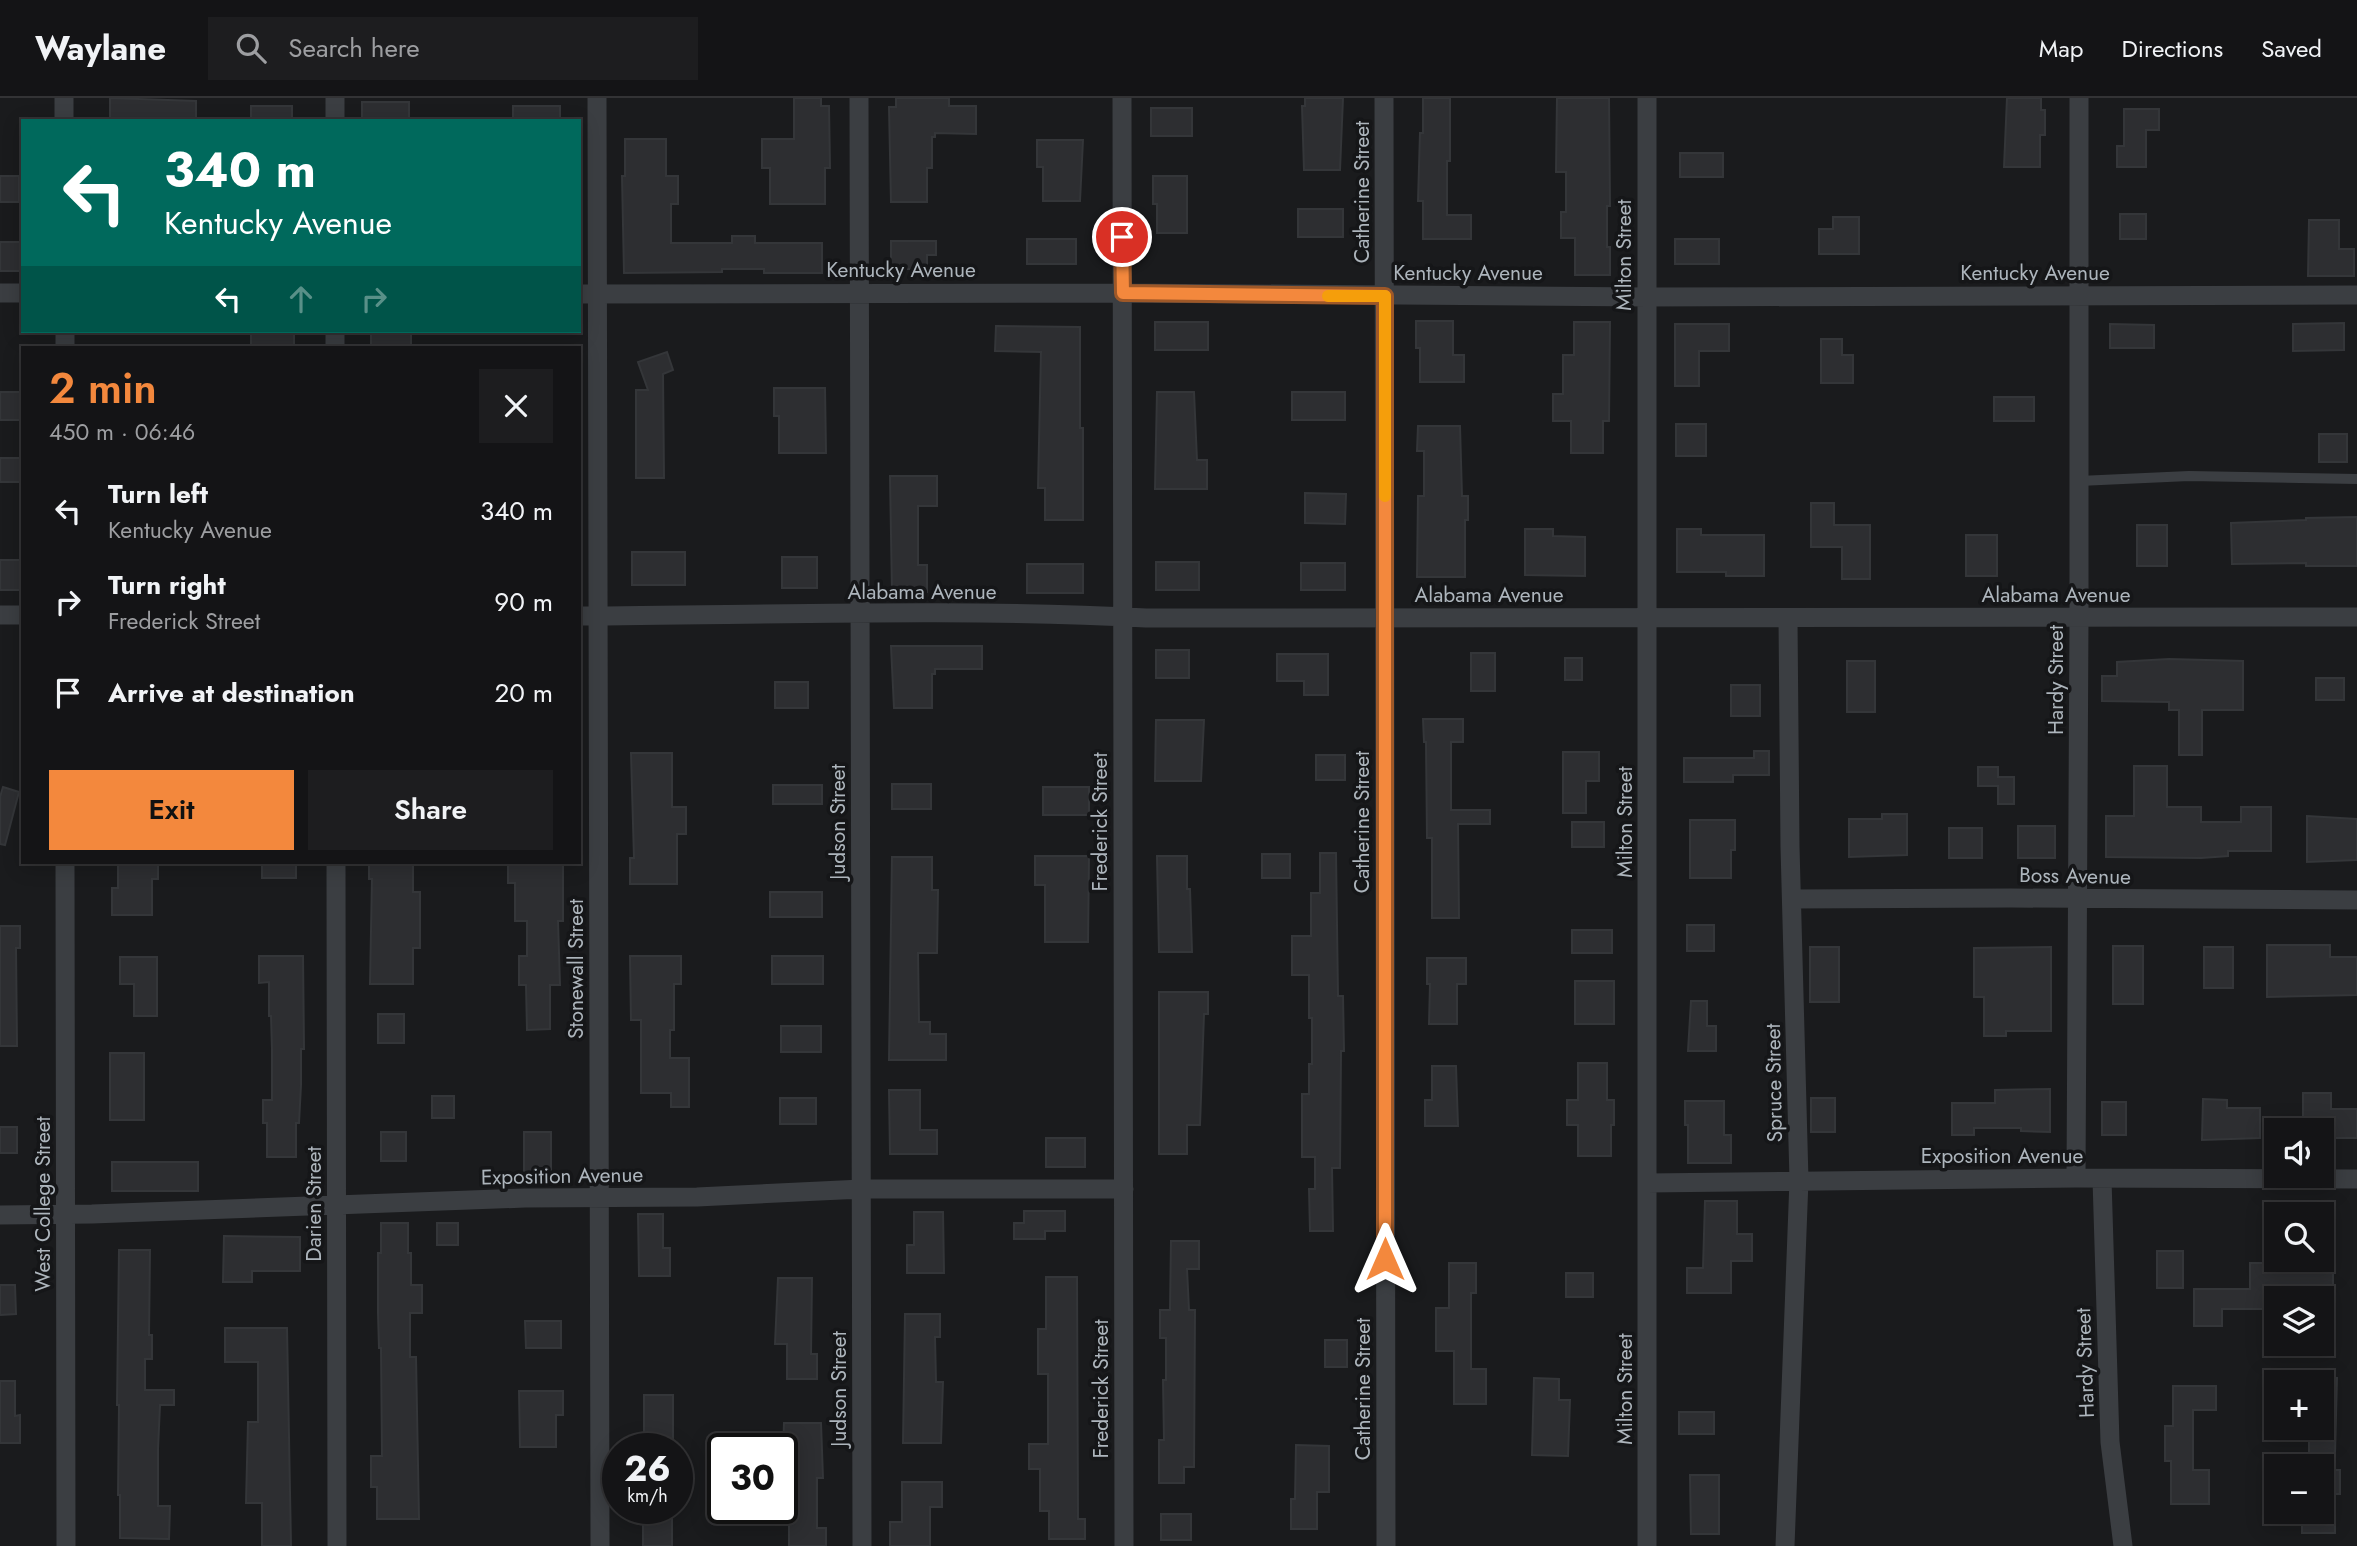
<!DOCTYPE html>
<html lang="en">
<head>
<meta charset="utf-8">
<style>
  :root { --surface:#141416; --page:#1d1d1f; --text:#f1f3f6; --muted:#9d9ea1; --line:#333335; --accent:#f3883d }
  body { margin:0; font-family:Jost,sans-serif; background:var(--page); color:var(--text); height:100vh; display:flex; flex-direction:column; font-size:26px; white-space:nowrap }
  * { box-sizing:border-box; margin:0 }
  p { font-size:23px; color:var(--muted) }
  .icon { flex:none; width:38px; height:38px; fill:none; stroke:currentColor; stroke-width:2; stroke-linecap:round; stroke-linejoin:round }
  .map { position:relative; flex:1; overflow:hidden }
  .side { position:absolute; left:21px; top:248px; width:560px; height:518px; display:flex; flex-direction:column; background:var(--surface); border-radius:0px; box-shadow:0 4px 18px #0003,0 0 0 2px var(--line) }
  .side>* { flex:none }
  .banner { position:absolute; left:21px; top:21px; width:560px; height:214px; border-radius:0px; box-shadow:0 4px 18px #0003,0 0 0 2px var(--line); background:#00695c; color:#fff; overflow:hidden }
  .buttons { position:absolute; left:2264px; top:1020px; display:grid; gap:14px }
  .buttons a { display:grid; place-items:center; width:70px; height:70px; border-radius:0px; background:var(--surface); box-shadow:0 4px 18px #0003,0 0 0 2px var(--line); font-size:35px }
  .speed { position:absolute; left:602px; top:1335px; display:flex; gap:14px; font-size:35px; font-weight:700; text-align:center }
  .speed>* { display:grid; place-content:center; width:91px; height:91px; border-radius:50%; background:var(--surface); box-shadow:0 4px 18px #0003,0 0 0 2px var(--line); line-height:1 }
  .speed small { font-size:18px; font-weight:400 }
  .speed .limit { border:4px solid #111; border-radius:10px; background:#fff; color:#111 }
  .pin { position:absolute; display:grid; place-items:center; width:60px; height:60px; color:#fff; margin:-30px; border:4px solid #fff; border-radius:50%; box-shadow:0 2px 7px #0007 }
  .me { position:absolute; width:77px; margin:-38px; rotate:0deg; stroke-linejoin:round; filter:drop-shadow(0 0 5px #0008) }
  .turn { display:flex; align-items:center; gap:24px; height:147px; padding:0 28px; font-size:32px }
  .turn .icon { width:91px; height:91px; stroke-width:2.5 }
  .turn b { display:block; font-size:49px; line-height:60px }
  .lanes { display:flex; align-items:center; height:66px; padding:0 28px; background:#0003; justify-content:center; gap:35px; direction:ltr }
  .lanes .off { opacity:.35 }
  .round { display:grid; place-items:center; flex:none; width:74px; height:74px; border-radius:0px; background:var(--page) }
  .headline { display:flex; align-items:center; justify-content:space-between; height:119px; padding:0 28px }
  h1 { font-size:42px; font-weight:600; line-height:52px; color:var(--accent) }
  .primary-button { display:flex; gap:14px; margin-top:auto; padding:14px 28px }
  .primary-button a { flex:1; height:80px; border-radius:0px; background:var(--accent); color:#111; font-size:28px; font-weight:600; line-height:80px; text-align:center }
  .primary-button a+a { background:var(--page); color:var(--text) }
  ul { padding:0; list-style:none }
  li { display:flex; align-items:center; gap:21px; height:91px; padding:0 28px }
  li div { flex:1 }
  li b { display:block; font-size:26px }
  li em { font-style:normal }
  header { display:flex; align-items:center; gap:42px; box-sizing:border-box; height:98px; padding:0 35px; background:var(--surface); border-bottom:2px solid var(--line) }
  header strong { font-size:33px }
  nav { display:flex; gap:38px; margin-inline-start:auto; font-size:24px }
  .search { width:490px; height:63px; background:var(--page); display:flex; align-items:center; gap:18px; box-sizing:border-box; padding:0 24px; border-radius:0px; color:var(--muted); font-size:26px }
  .map>svg:first-child { display:block }
</style>
</head>
<body>
<header>
<strong>Waylane</strong>
<div class="search"><svg class="icon" aria-label="search" viewBox="0 0 24 24"><circle cx="10" cy="10" r="6"/><path d="M15 15l6 6"/></svg>Search here</div>
<nav><a>Map</a><a>Directions</a><a>Saved</a></nav>
</header>
<div class="map">
<svg width="2357" height="1448" viewBox="0 0 2357 1448">
  <rect width="100%" height="100%" fill="#1a1b1d"/>
  <path fill="#2d2e31" stroke="#343639" stroke-width="2" d="M110 0 196 3V23H110Z
    M794 0H821V8H829L830 70H825V106H770V70H762V41H794Z
    M896 0H949V8H976V36L935 35V39H932V70H927V104H891L889 9H896Z
    M1305 0H1343L1340 72H1304L1302 8H1305Z
    M1423 0H1450V63H1447V117H1471V141H1423V103H1418L1420 35H1423Z
    M1557 0H1609L1610 108H1607V149H1610V177H1575V140H1561V114H1566V74H1556Z
    M2007 0H2041V12H2045V37H2040V69H2004Z
    M362 4H409V23H362Z
    M251 8H292V23H251Z
    M513 8H560V23H513Z
    M1151 10H1192V38H1151Z
    M2124 11H2159V32H2146V69H2117V48H2124Z
    M625 41H666V78H678V106H671V145H732V138H755V145H822V175H764V171H722V174L624 175 622 78H625Z
    M1037 42H1083L1080 103H1043V69H1037Z
    M1680 55H1723V79H1680Z
    M0 78H19V104H0Z
    M1153 78H1187V135H1157V106H1153Z
    M1298 111H1343V139H1298Z
    M2120 116H2146V141H2120Z
    M1833 119H1859V156H1819V131H1833Z
    M2309 122H2339V151H2354V178H2308Z
    M1027 141H1076V166H1027Z
    M1675 141H1719V166H1675Z
    M891 143H936V157H927V171H891Z
    M0 144H22V173H0Z
    M1416 223H1453V257H1464V284H1420V250H1416Z
    M1155 224H1208V252H1155Z
    M1574 224H1610L1609 323H1603V355H1571V323H1553V296H1563V257H1574Z
    M2344 225V252L2293 253V226Z
    M1675 226H1729V253H1699V288H1675Z
    M2110 226 2154 227V250H2110Z
    M996 228 1080 229V330H1083V422H1045V390H1038L1041 254 995 253Z
    M251 233H294V250H251Z
    M371 233H411V248H371Z
    M1821 241H1842V257H1853V285H1821Z
    M667 254 673 272 663 276 664 380H636V292H648L638 264Z
    M774 290H825L826 355H779V318H774Z
    M0 294H21V322H0Z
    M1157 294H1194L1197 362H1207V391H1155Z
    M1292 294H1345V322H1292Z
    M1994 299H2034V323H1994Z
    M1676 326H1706V358H1676Z
    M1418 328H1460L1462 398H1468V422H1465V479H1417L1418 398H1424V353H1417Z
    M2319 336H2347V364H2319Z
    M0 360H21V384H0Z
    M890 378H937V408H918V467H927V494H892Z
    M1305 395 1346 396 1345 426 1305 425Z
    M1811 405H1834V427H1870V481H1842V449H1811Z
    M2357 419V468H2306V465L2232 466 2231 425 2306 422V420Z
    M2137 427H2167V468H2137Z
    M1525 431H1553V438L1585 439V478L1525 477Z
    M1677 431H1701V437H1764V478H1726V474H1677Z
    M1966 437H1997V478H1966Z
    M632 454H685V487H632Z
    M782 459H817V490H782Z
    M0 462H23V492H0Z
    M1156 464H1199V492H1156Z
    M1301 465H1345V492H1301Z
    M1027 466H1083V495H1027Z
    M891 548H982V571H935V576H932V610H894Z
    M1156 552H1189V580H1156Z
    M1471 555H1495V593H1471Z
    M1277 556H1328V597H1304V583H1277Z
    M1565 560H1582V582H1565Z
    M2169 561 2243 563V612H2202V657H2179V612H2169V604L2102 603V578H2117V564Z
    M1847 563H1875V614H1847Z
    M2316 580H2344V602H2316Z
    M775 584H808V610H775Z
    M1731 587H1760V618H1731Z
    M1423 621H1463V644H1451V712H1490V726H1458L1459 820H1432V740H1427L1426 644H1424Z
    M1156 622H1204L1201 683H1155Z
    M1754 653H1769V677H1733V684H1684V660H1754Z
    M1563 654H1599V683H1586V715H1563Z
    M631 655H672V709H686V736H677V786H630V760H634Z
    M1316 657H1345V682H1316Z
    M2134 668H2167V709H2201V724H2241V709H2271V753H2228V758L2201 760 2106 759V718H2134Z
    M1978 669H1998V679H2014V706H1998V688H1978Z
    M892 686H931V711H892Z
    M773 687H822V706H773Z
    M3 689 19 694 5 747 0 746V699Z
    M1043 689H1089V717H1043Z
    M1882 716H1907V757L1849 759V721H1882Z
    M2307 718 2357 721V762L2307 764Z
    M1690 722H1735V752H1731V780H1690Z
    M1572 724H1604V749H1572Z
    M2018 728H2055V760H2018Z
    M1949 730H1982V760H1949Z
    M1320 755H1336L1338 898H1343L1344 953H1341L1340 1070H1332L1333 1133H1310L1309 1091H1315V1059H1302V996H1309V966H1312V920H1309V877H1292V838H1311V795H1320Z
    M1262 756H1290V780H1262Z
    M1035 758H1089L1088 844H1045V787H1035Z
    M1157 758H1187V791H1190L1192 854H1159Z
    M892 759H932V792H938L937 855H918L919 924H930V936H946V962H889Z
    M118 765H158V781H152V817H112V790H118Z
    M262 765H296V780H262Z
    M369 765H413V794H420V850H413V886H370L372 781H369Z
    M508 765H563V823H558L560 887H550V931L527 932 526 887H519V858H527V823H515V785H508Z
    M770 794H822V819H770Z
    M1687 827H1714V853H1687Z
    M0 828H20V850H16L17 948H0Z
    M1572 832H1612V855H1572Z
    M2267 847H2330V859H2357V897L2267 899Z
    M2113 848H2143V906H2113Z
    M1810 849H1839V904H1810Z
    M2051 849V933H2006V938H1984V899H1974V850Z
    M2204 849H2233V890H2204Z
    M259 858H303L304 951H301V987L299 1025H296V1059H267V1025H263V1002H272V951L271 918H269V884L259 885Z
    M630 858H681V886H674V932H670V960H689V1009H671V995H641V922H631Z
    M772 858H823V886H772Z
    M120 859H157V918H134V886H120Z
    M1427 860H1466V886H1457V926H1429L1430 886H1427Z
    M1575 883H1614V926H1575Z
    M1159 894H1208V916H1204L1200 1027H1187V1056H1159Z
    M1691 903H1707V928H1716V953H1688Z
    M378 916H404V945H378Z
    M781 928H821V954H781Z
    M110 955H144V1022H110Z
    M1578 965H1607V1002H1614V1027H1611V1058H1578V1027H1567V1002H1578Z
    M1432 968H1456L1458 1028H1425V1002H1432Z
    M2050 991V1034L2021 1033V1030H1974V1037H1952V1005H1995V992Z
    M889 992H920V1032H937V1056H890Z
    M2303 995H2331V1011H2357V1040H2322V1032H2303Z
    M432 998H454V1020H432Z
    M780 1000H816V1026H780Z
    M1811 1000H1835V1034H1811Z
    M2203 1001 2227 1002V1010H2260V1040L2202 1042Z
    M1685 1003H1724V1037H1731V1065H1688V1027H1685Z
    M2102 1004H2126V1037H2102Z
    M0 1029H17V1055H0Z
    M381 1034H406V1063H381Z
    M524 1034H551V1076H524Z
    M1046 1040H1085V1069H1046Z
    M112 1064H198V1093H112Z
    M1705 1103H1737V1136H1752V1163H1731V1195H1687V1170H1703Z
    M1024 1113H1065V1133H1045V1141H1014V1125H1024Z
    M914 1114H943L944 1175H907V1147H914Z
    M638 1116H663V1150H670V1178H639Z
    M381 1125H408V1155H411V1187H422V1215H410V1259H416L419 1421H377V1389H371V1358H382L381 1250H379L378 1215V1155H381Z
    M437 1125H458V1147H437Z
    M224 1138 300 1139V1173H252V1184H223Z
    M1171 1143H1199V1171H1187L1189 1212H1195L1194 1369H1184V1385H1159V1342H1164L1163 1282H1166V1240H1160V1212H1170Z
    M119 1152H150L149 1237H152V1261H145V1292H174V1307H160L158 1351V1408H170L169 1441 120 1440V1397H118L119 1307H117Z
    M2157 1153H2183V1190H2157Z
    M2301 1162H2333V1195H2280V1200H2277V1211H2222V1228H2194V1191H2250V1165H2301Z
    M1449 1165H1476V1195H1471V1271H1486V1306H1454V1253H1436V1210H1449Z
    M1566 1175H1593V1199H1566Z
    M1046 1179H1077L1078 1421H1085V1441H1049V1413H1040V1371H1029V1346H1048V1276H1038V1231H1046Z
    M778 1180H812L811 1256H817V1281H787V1246H775Z
    M0 1187H15L16 1216 0 1217Z
    M905 1216H940V1239H935L936 1284H943L941 1345H903Z
    M525 1223H561V1250H526Z
    M225 1230H287L291 1448H262V1405H246L248 1324H258V1264H225Z
    M1325 1242H1347V1269H1325Z
    M1534 1280 1559 1281V1302H1570L1568 1358 1532 1357Z
    M2322 1280H2337L2335 1356H2309V1330H2322Z
    M0 1283H15V1318L20 1317V1345H0Z
    M2173 1288H2216V1312H2193V1372H2209V1406H2171V1363H2165V1328H2173Z
    M519 1293H563V1317H556V1349H520Z
    M644 1297H673V1351H644Z
    M1679 1314H1714V1336H1679Z
    M784 1325H821L823 1380H817V1430H826V1448H789V1380H782Z
    M1296 1347 1329 1348V1394H1317V1431H1291V1401H1295Z
    M2322 1372H2340V1396H2322Z
    M1690 1377H1719V1436H1691Z
    M902 1384H942V1409H930V1448H890V1424H902Z
    M2302 1414H2335V1435H2302Z
    M1161 1416H1191V1442H1161Z
    M643 1421H672V1448H643Z"/>
  <g fill="none" stroke-linecap="round" stroke-linejoin="round">
    <path stroke="#3b3e42" stroke-width="10" d="M2079 383 2189 378 2357 381"/>
    <path stroke="#3b3e42" stroke-width="19" d="M64 0V23
      M335 0V23
      M597 0 600 1448
      M859 0 862 1448
      M1122 0 1124 1448
      M1384 0 1386 1448
      M1647 0V1448
      M0 195H23
      M579 196 1123 195 1647 199 2357 197
      M335 233V250
      M65 250V233
      M0 517H23
      M579 518C768 517 958 510 1146 520L2357 519
      M65 765 66 1448
      M336 765 337 1448
      M1792 801 2011 800 2357 802
      M2076 1080 2079 520V0
      M2102 1081 2110 1344 2123 1448
      M1647 1085 2076 1080 2357 1081
      M0 1117 92 1116 525 1100 697 1099 862 1091H1124
      M1785 1448 1799 1082 1790 749 1788 521"/>
  </g>
  <g fill="none" stroke-linecap="round" stroke-linejoin="round">
    <g stroke="#9e5828" stroke-width="18">
      <path id="route" d="M1122 139 1123 195 1385 198V1161"/>
    </g>
    <use href="#route" stroke="#f3883d" stroke-width="12"/>
    <path stroke="#f59e0b" stroke-width="12" d="M1328 198H1385V398"/>
  </g>
  <g text-anchor="middle" dominant-baseline="central" stroke-width="7" stroke-linejoin="round" paint-order="stroke">
    <g font-size="21" fill="#adb5bc" stroke="#151618">
      <text transform="translate(1362 94) rotate(-90)">Catherine Street</text>
      <text transform="translate(1624 157) rotate(-90)">Milton Street</text>
      <text x="901" y="172">Kentucky Avenue</text>
      <text x="1468" y="175">Kentucky Avenue</text>
      <text x="2035" y="175">Kentucky Avenue</text>
      <text x="922" y="494">Alabama Avenue</text>
      <text x="1489" y="497">Alabama Avenue</text>
      <text x="2056" y="497">Alabama Avenue</text>
      <text transform="translate(2056 582) rotate(-90)">Hardy Street</text>
      <text transform="translate(838 724) rotate(-90)">Judson Street</text>
      <text transform="translate(1100 724) rotate(-90)">Frederick Street</text>
      <text transform="translate(1362 724) rotate(-90)">Catherine Street</text>
      <text transform="translate(1625 724) rotate(-90)">Milton Street</text>
      <text transform="translate(2075 778) rotate(1)">Boss Avenue</text>
      <text transform="translate(576 871) rotate(-90)">Stonewall Street</text>
      <text transform="translate(1774 985) rotate(-91)">Spruce Street</text>
      <text x="2002" y="1058">Exposition Avenue</text>
      <text transform="translate(562 1078) rotate(-1)">Exposition Avenue</text>
      <text transform="translate(43 1106) rotate(-90)">West College Street</text>
      <text transform="translate(314 1106) rotate(-90)">Darien Street</text>
      <text transform="translate(2085 1265) rotate(-92)">Hardy Street</text>
      <text transform="translate(839 1291) rotate(-90)">Judson Street</text>
      <text transform="translate(1101 1291) rotate(-90)">Frederick Street</text>
      <text transform="translate(1363 1291) rotate(-90)">Catherine Street</text>
      <text transform="translate(1625 1291) rotate(-90)">Milton Street</text>
    </g>
  </g>
</svg>
<div class="buttons">
<a><svg class="icon" aria-label="sound" viewBox="0 0 24 24"><path d="M4 9h4l5-4v14l-5-4H4zM17 9q2 3 0 6"/></svg></a>
<a><svg class="icon" aria-label="search" viewBox="0 0 24 24"><circle cx="10" cy="10" r="6"/><path d="M15 15l6 6"/></svg></a>
<a><svg class="icon" aria-label="layers" viewBox="0 0 24 24"><path d="M12 4l9 5-9 5-9-5zM3 14l9 5 9-5"/></svg></a>
<a>+</a>
<a>−</a>
</div>
<div class="speed"><div>26<small>km/h</small></div><div class="limit">30</div></div>
<div class="pin" style="left:1122px;top:139px;background:#d93025"><svg class="icon" aria-label="arrive" viewBox="0 0 24 24"><path d="M6 21V4h12l-3 4 3 4H6"/></svg></div>
<svg class="me" style="left:1385px;top:1161px" viewBox="-20 -20 40 40"><path d="M0-17L14 15 0 8-14 15z" fill="#f3883d" stroke="#fff" stroke-width="4"/></svg>
<div class="banner">
<div class="turn"><svg class="icon" aria-label="left" viewBox="0 0 24 24"><path d="M17 20v-9H6M10 6l-5 5 5 5"/></svg><div><b>340 m</b>Kentucky Avenue</div></div>
<div class="lanes"><svg class="icon" aria-label="left" viewBox="0 0 24 24"><path d="M17 20v-9H6M10 6l-5 5 5 5"/></svg><svg class="icon off" aria-label="ahead" viewBox="0 0 24 24"><path d="M12 20V5M6 11l6-6 6 6"/></svg><svg class="icon off" aria-label="right" viewBox="0 0 24 24"><path d="M7 20v-9h11M14 6l5 5-5 5"/></svg></div>
</div>
<section class="side">
<div class="headline"><div><h1>2 min</h1><p>450 m · 06:46</p></div><a class="round"><svg class="icon" aria-label="close" viewBox="0 0 24 24"><path d="M6 6l12 12M18 6L6 18"/></svg></a></div>
<ul>
<li><svg class="icon" aria-label="left" viewBox="0 0 24 24"><path d="M17 20v-9H6M10 6l-5 5 5 5"/></svg><div><b>Turn left</b><p>Kentucky Avenue</p></div><em>340 m</em></li>
<li><svg class="icon" aria-label="right" viewBox="0 0 24 24"><path d="M7 20v-9h11M14 6l5 5-5 5"/></svg><div><b>Turn right</b><p>Frederick Street</p></div><em>90 m</em></li>
<li><svg class="icon" aria-label="arrive" viewBox="0 0 24 24"><path d="M6 21V4h12l-3 4 3 4H6"/></svg><div><b>Arrive at destination</b></div><em>20 m</em></li>
</ul>
<div class="primary-button"><a>Exit</a><a>Share</a></div>
</section>
</div>
</body>
</html>
